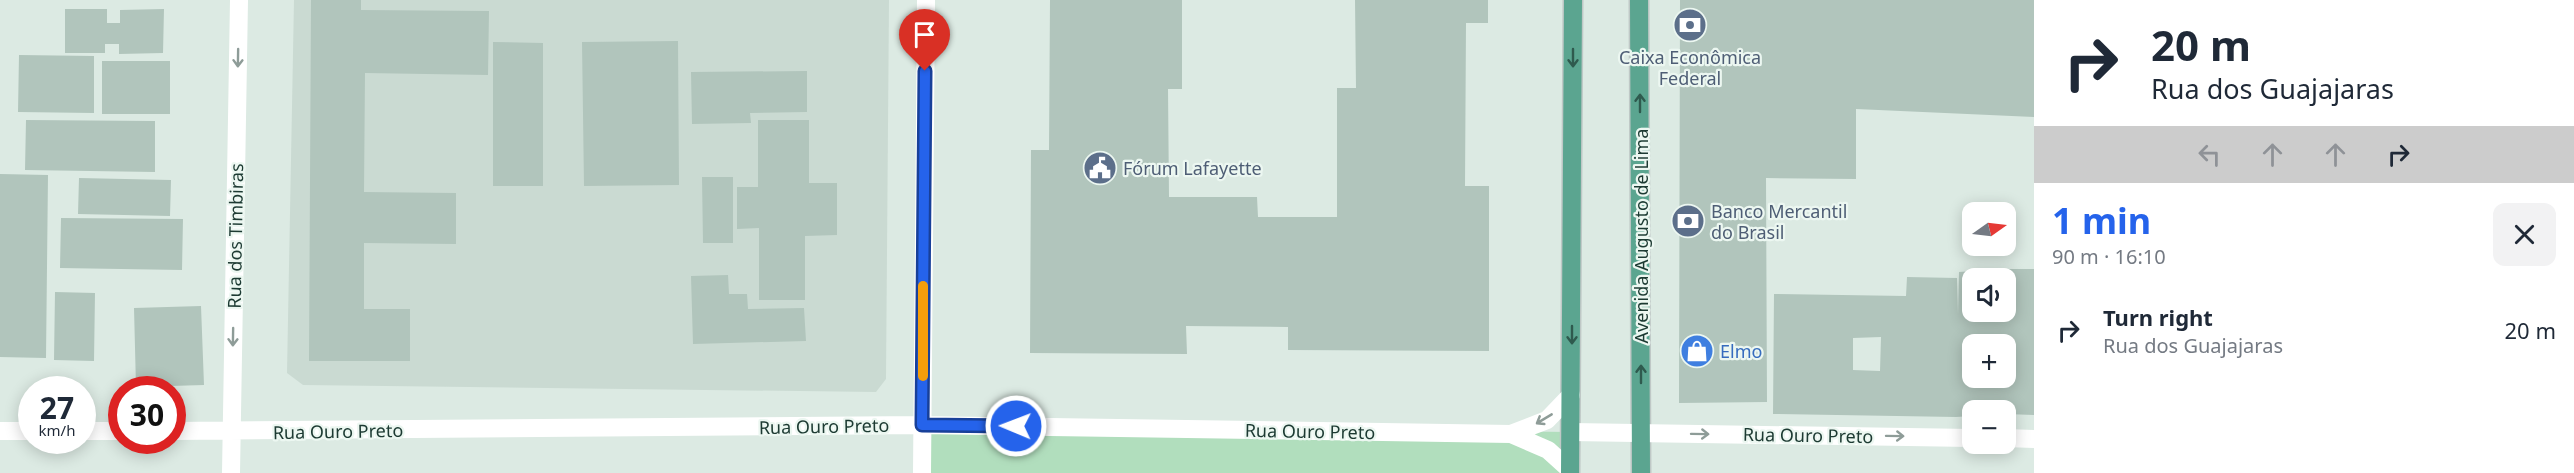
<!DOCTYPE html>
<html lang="en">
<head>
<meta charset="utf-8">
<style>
  :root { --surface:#fff; --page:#f2f2f3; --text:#1f2937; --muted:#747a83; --accent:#2563eb }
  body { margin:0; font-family:"Noto Sans",sans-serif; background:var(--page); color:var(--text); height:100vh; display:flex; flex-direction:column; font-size:22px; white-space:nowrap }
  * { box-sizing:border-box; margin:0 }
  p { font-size:20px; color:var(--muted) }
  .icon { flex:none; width:33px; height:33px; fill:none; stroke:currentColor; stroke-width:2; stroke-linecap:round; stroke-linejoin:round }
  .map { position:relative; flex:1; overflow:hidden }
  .panel { display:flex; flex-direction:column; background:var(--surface); width:540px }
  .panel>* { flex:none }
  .top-card { background:#fff; color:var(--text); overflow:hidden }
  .needle { width:39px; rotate:76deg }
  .tools { position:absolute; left:1962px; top:202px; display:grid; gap:12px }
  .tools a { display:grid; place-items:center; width:54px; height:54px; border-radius:12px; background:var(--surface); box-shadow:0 3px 15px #0003; font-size:30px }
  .speed { position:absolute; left:18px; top:376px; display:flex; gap:12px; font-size:30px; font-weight:700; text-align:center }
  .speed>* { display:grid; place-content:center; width:78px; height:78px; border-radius:50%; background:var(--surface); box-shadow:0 3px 15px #0003; line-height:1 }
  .speed small { font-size:15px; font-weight:400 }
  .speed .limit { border:9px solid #d22; background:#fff; color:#111 }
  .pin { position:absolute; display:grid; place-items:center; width:51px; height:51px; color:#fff; margin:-62px -26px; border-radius:50% 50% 50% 0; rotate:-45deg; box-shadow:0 0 6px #0007 }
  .pin .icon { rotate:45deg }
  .me { position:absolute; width:66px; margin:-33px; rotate:271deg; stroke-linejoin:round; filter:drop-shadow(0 0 4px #0008) }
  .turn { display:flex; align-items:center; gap:21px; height:126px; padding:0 18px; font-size:27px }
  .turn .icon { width:78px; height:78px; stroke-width:2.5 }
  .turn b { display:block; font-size:42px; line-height:51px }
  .lanes { display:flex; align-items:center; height:57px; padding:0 18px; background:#0003; justify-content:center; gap:30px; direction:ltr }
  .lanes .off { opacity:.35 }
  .round { display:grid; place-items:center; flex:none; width:63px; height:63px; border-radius:12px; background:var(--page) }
  .headline { display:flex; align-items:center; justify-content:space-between; height:102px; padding:0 18px }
  h1 { font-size:36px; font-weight:700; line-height:45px; color:var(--accent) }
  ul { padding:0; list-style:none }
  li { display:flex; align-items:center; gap:18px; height:90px; padding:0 18px }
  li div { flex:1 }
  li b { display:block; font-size:22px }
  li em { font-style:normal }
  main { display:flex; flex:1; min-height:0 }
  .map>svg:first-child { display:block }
</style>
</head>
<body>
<main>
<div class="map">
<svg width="2034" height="473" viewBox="0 0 2034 473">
  <rect width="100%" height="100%" fill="#dceae3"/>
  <path fill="#cadad2" d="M294 0H889L886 379 876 392 303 385 287 373Z"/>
  <path fill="#b1debd" d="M922 425 1571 432V473H922Z"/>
  <path fill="#b1c5bc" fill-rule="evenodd" d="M311 0H361V10L489 11 488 75 365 73 364 192 456 193V244L364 243V309H410V361H309Z
    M1050 0H1182V89H1168L1169 197H1257L1258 217H1337V88H1356L1355 0H1488V23H1466L1465 186H1489V351L1288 350V327L1186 326 1187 354 1030 353 1031 150H1049Z
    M1680 0H2034V117L1856 109V179L1766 178 1767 402 1679 403Z
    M65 9H107V23H120V10L164 9 163 53 119 54V44H105V53H65Z
    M678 41 679 185 584 186 582 42Z
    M493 42 543 43V186H493Z
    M19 55 94 56V113L18 112Z
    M102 61H170V114H102Z
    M807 71V112L750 113 751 123 692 124 691 72Z
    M26 120 155 121V172L25 170Z
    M758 120H809V183H837V235L805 236V300H759V228L737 229V187H758Z
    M0 174 48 175 46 358 0 357Z
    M702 177H733V243H703Z
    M79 178 171 180 170 216 78 214Z
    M61 218 183 219 182 270 60 268Z
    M2003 269H2034V415L2006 414V411H1972V416L1956 417 1773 414 1774 294 1906 296 1907 277 1957 278 1958 314 1959 272ZM1972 279H2006V312H1972ZM1881 337 1880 371 1853 370V338ZM1972 345H2006V378H1972Z
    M728 275 729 294H747L748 309 804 308 806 341 693 344 691 276Z
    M55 292 95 293 94 361 54 360Z
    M201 306 204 385 136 387 134 308Z"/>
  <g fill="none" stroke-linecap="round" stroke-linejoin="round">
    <g stroke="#bfc8c6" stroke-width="21">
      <path id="major" d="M1639 0 1641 473
        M1570 473 1573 0"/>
    </g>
    <path stroke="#fff" stroke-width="18" d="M0 431H32
      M82 431H122
      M172 431 922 425 1511 434 1547 420 1571 395
      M1571 432 1972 438
      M1511 434 1548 450 1570 470
      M2006 438 2034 439
      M231 473 239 0
      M922 473 926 0"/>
    <use href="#major" stroke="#5ba590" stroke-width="18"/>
  </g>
  <defs><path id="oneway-shaft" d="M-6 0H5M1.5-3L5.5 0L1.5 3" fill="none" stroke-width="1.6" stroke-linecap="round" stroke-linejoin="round" transform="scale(1.5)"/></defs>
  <g stroke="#8e9c98">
    <use href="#oneway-shaft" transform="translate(238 58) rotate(91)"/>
    <use href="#oneway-shaft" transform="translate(233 337) rotate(91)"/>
    <use href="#oneway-shaft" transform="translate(1544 419) rotate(149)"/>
    <use href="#oneway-shaft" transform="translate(1700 434) rotate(1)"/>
    <use href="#oneway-shaft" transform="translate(1895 436) rotate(1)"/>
  </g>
  <g stroke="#2f5a4e">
    <use href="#oneway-shaft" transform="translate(1573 58) rotate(90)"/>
    <use href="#oneway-shaft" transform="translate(1640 103) rotate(-90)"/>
    <use href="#oneway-shaft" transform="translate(1572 335) rotate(90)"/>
    <use href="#oneway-shaft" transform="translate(1641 374) rotate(-90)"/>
  </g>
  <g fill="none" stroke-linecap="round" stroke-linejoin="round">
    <g stroke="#184099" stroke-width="15">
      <path id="route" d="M925 71 922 425 1016 426"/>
    </g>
    <use href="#route" stroke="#2563eb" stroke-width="10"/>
    <path stroke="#f59e0b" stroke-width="10" d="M923 376V286"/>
  </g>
  <defs>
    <g id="bank-disc" transform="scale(1.725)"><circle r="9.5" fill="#5c6f8a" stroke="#ecf7f1"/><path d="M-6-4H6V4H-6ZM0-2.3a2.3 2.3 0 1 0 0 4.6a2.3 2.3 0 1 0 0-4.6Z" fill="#fff"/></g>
    <g id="civic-disc" transform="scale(1.725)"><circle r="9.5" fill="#5c6f8a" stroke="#ecf7f1"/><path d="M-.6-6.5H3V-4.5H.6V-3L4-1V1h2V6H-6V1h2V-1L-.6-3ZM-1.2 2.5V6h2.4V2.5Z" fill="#fff"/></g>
    <g id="shop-disc" transform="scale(1.725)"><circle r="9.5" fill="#3f7fe0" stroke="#ecf7f1"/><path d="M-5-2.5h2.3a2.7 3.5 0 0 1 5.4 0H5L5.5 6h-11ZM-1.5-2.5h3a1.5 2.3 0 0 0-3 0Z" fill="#fff"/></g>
  </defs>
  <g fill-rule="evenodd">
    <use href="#bank-disc" x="1690" y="25"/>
    <use href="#civic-disc" x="1100" y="168"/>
    <use href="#bank-disc" x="1688" y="221"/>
    <use href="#shop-disc" x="1697" y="351"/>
  </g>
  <g text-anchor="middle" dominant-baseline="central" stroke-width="4.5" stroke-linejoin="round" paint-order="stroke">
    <g font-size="18" fill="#4e5e75" stroke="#ecf7f1" text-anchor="start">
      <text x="1690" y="57" text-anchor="middle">Caixa Econômica<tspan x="1690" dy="21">Federal</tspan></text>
      <text x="1123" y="168">Fórum Lafayette</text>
      <text x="1711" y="211">Banco Mercantil<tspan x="1711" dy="21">do Brasil</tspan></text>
    </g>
    <g font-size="18" fill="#1c3a32" stroke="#ecf7f1">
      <text transform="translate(235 236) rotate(-89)">Rua dos Timbiras</text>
      <text transform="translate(1641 236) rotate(-90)">Avenida Augusto de Lima</text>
      <text transform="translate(824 426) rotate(-1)">Rua Ouro Preto</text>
      <text transform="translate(338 431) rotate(-1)">Rua Ouro Preto</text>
      <text transform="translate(1310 431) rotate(1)">Rua Ouro Preto</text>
      <text transform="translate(1808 435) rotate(1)">Rua Ouro Preto</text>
    </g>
    <g font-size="18" fill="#366cbe" stroke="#ecf7f1" text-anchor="start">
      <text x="1720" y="351">Elmo</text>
    </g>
  </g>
</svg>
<div class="tools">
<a><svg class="needle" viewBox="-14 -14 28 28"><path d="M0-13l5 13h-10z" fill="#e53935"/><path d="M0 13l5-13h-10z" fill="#747a83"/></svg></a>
<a><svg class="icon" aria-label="sound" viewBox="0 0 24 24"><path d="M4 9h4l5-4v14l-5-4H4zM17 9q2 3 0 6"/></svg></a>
<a>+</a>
<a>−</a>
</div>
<div class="speed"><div>27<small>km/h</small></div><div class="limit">30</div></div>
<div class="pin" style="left:925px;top:71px;background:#d93025"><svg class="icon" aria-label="arrive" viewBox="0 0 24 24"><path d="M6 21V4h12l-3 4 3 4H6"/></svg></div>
<svg class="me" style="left:1016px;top:426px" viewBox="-20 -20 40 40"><circle r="17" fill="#2563eb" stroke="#fff" stroke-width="3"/><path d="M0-11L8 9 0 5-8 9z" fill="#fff"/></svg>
</div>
<section class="panel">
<div class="top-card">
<div class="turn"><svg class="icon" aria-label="right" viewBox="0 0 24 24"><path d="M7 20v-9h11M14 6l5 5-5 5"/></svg><div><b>20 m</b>Rua dos Guajajaras</div></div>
<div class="lanes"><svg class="icon off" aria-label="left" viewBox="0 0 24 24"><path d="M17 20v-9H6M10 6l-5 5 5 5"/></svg><svg class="icon off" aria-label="ahead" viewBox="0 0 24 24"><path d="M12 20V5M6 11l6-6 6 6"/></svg><svg class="icon off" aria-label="ahead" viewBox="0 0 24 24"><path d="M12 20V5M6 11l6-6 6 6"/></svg><svg class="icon" aria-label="right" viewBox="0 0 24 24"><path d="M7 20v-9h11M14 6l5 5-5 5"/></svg></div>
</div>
<div class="headline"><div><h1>1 min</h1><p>90 m · 16:10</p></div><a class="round"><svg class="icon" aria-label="close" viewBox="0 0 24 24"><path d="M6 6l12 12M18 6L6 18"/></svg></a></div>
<ul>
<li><svg class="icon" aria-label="right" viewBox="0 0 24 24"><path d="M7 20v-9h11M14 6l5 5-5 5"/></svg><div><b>Turn right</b><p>Rua dos Guajajaras</p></div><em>20 m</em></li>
</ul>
</section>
</main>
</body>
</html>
